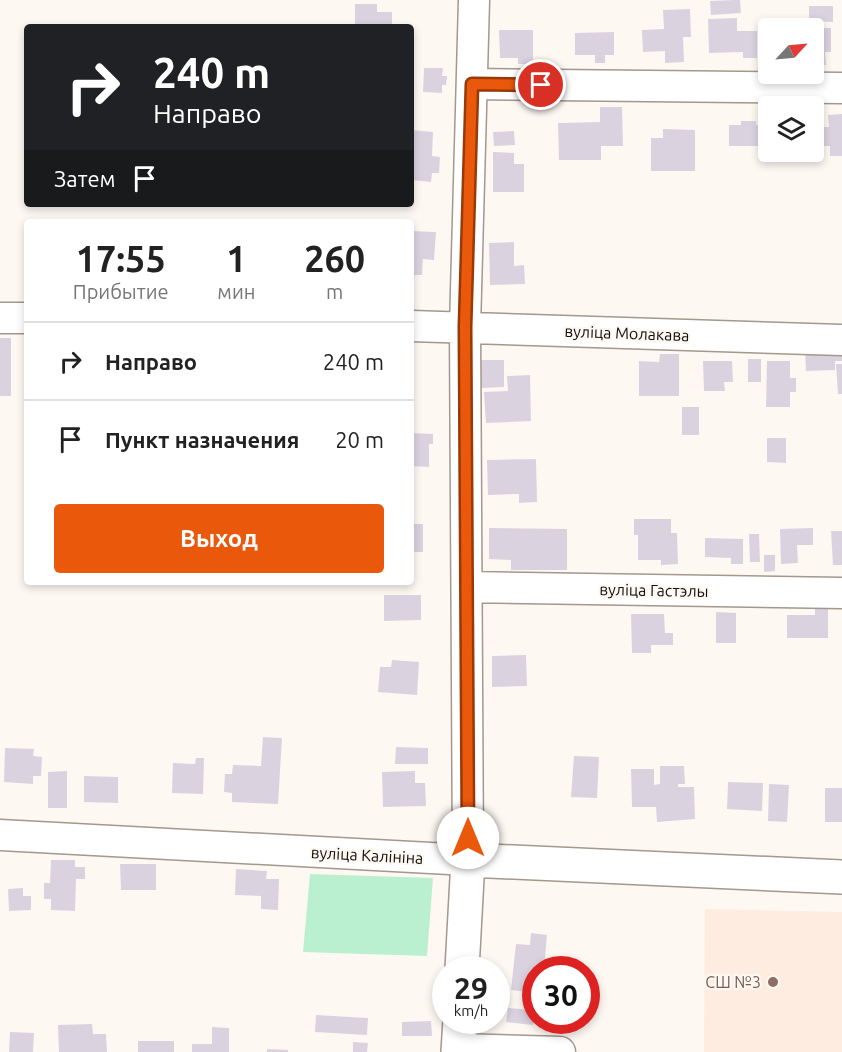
<!DOCTYPE html>
<html lang="ru">
<head>
<meta charset="utf-8">
<style>
  :root { --surface:#fff; --page:#f2f2f2; --text:#222; --muted:#767676; --line:#e0e0e0; --accent:#ea580c }
  body { margin:0; font-family:Ubuntu,sans-serif; background:var(--page); color:var(--text); height:100vh; display:flex; flex-direction:column; font-size:22px; white-space:nowrap }
  * { box-sizing:border-box; margin:0 }
  p { font-size:20px; color:var(--muted) }
  .icon { flex:none; width:33px; height:33px; fill:none; stroke:currentColor; stroke-width:2; stroke-linecap:round; stroke-linejoin:round }
  .map { position:relative; flex:1; overflow:hidden }
  .details { position:absolute; left:24px; top:219px; width:390px; height:366px; display:flex; flex-direction:column; background:var(--surface); border-radius:6px; box-shadow:0 3px 9px #0003 }
  .details>* { flex:none }
  .banner { position:absolute; left:24px; top:24px; width:390px; height:183px; border-radius:6px; box-shadow:0 3px 9px #0003; background:#202124; color:#fff; overflow:hidden }
  .needle { width:39px; rotate:64deg }
  .fabs { position:absolute; left:758px; top:18px; display:grid; gap:12px }
  .fabs a { display:grid; place-items:center; width:66px; height:66px; border-radius:6px; background:var(--surface); box-shadow:0 3px 9px #0003; font-size:30px }
  .speed { position:absolute; left:432px; top:956px; display:flex; gap:12px; font-size:30px; font-weight:700; text-align:center }
  .speed>* { display:grid; place-content:center; width:78px; height:78px; border-radius:50%; background:var(--surface); box-shadow:0 3px 9px #0003; line-height:1 }
  .speed small { font-size:15px; font-weight:400 }
  .speed .limit { border:9px solid #d22; background:#fff; color:#111 }
  .pin { position:absolute; display:grid; place-items:center; width:51px; height:51px; color:#fff; margin:-26px; border:3px solid #fff; border-radius:50%; box-shadow:0 2px 6px #0007 }
  .me { position:absolute; width:66px; margin:-33px; rotate:0deg; stroke-linejoin:round; filter:drop-shadow(0 0 4px #0008) }
  .turn { display:flex; align-items:center; gap:21px; height:126px; padding:0 30px; font-size:27px }
  .turn .icon { width:78px; height:78px; stroke-width:2.5 }
  .turn b { display:block; font-size:42px; line-height:51px }
  .then { display:flex; align-items:center; height:57px; padding:0 30px; background:#0003; gap:12px; font-size:22px }
  .eta { display:flex; justify-content:space-evenly; align-items:center; height:102px; text-align:center }
  .eta b { font-size:36px; font-weight:600; line-height:42px }
  .primary-button { display:flex; gap:12px; margin-top:auto; padding:12px 30px }
  .primary-button a { flex:1; height:69px; border-radius:6px; background:var(--accent); color:#fff; font-size:24px; font-weight:600; line-height:69px; text-align:center }
  ul { padding:0; list-style:none }
  li { display:flex; align-items:center; gap:18px; height:78px; padding:0 30px; border-top:2px solid var(--line) }
  li div { flex:1 }
  li b { display:block; font-size:22px }
  li em { font-style:normal }
  .map>svg:first-child { display:block }
</style>
</head>
<body>
<div class="map">
<svg width="842" height="1052" viewBox="0 0 842 1052">
  <rect width="100%" height="100%" fill="#fef8f3"/>
  <path fill="#fdecdf" d="M705 909 842 912V1052H704Z"/>
  <path fill="#baf0cf" d="M310 874 433 878 427 956 303 952Z"/>
  <path fill="#dbd2e0" d="M734 0H740L741 13 711 15 710 1Z
    M355 4H377V12H392V27H355Z
    M809 6H833V22L809 21Z
    M690 9 691 37H683L684 62 665 63V51L643 52 642 30 664 29 663 10Z
    M737 18V31H757V58H743V52L709 53 708 19Z
    M813 28H831V52H825L826 65H813Z
    M499 30H533V64H518V58H500Z
    M614 32V55H605V63H595V55H575V33Z
    M424 68H443L442 76H447L446 85H442V93L423 92Z
    M600 107H622L623 146H601V160H559L558 123 600 122Z
    M842 114V156H830V146H813V127H829L828 115Z
    M741 121H756V125H763V146H729V125H741Z
    M663 129 695 130V171H651V138H663Z
    M411 130 433 132 432 156 440 157 439 173H432L431 182 411 180Z
    M514 131 515 145 494 146 493 132Z
    M493 152 514 153V164H524V192H493Z
    M411 231 436 232 434 260 423 259 422 275H411Z
    M514 242V266L524 265 525 284 490 285 489 243Z
    M0 338H11V396H0Z
    M24 342H27V363H25Z
    M842 349V361H835V370L806 371 805 350Z
    M660 354H679V396H639V361L659 362Z
    M748 359H761V382H748Z
    M480 360H504V387L481 388Z
    M703 361H732L733 382H724L725 391H704Z
    M767 361H790V378H796V392H790V407H766Z
    M836 364H842V394H838Z
    M530 375 531 421 486 423 484 392 508 391 507 376Z
    M682 407H699V435H682Z
    M411 433 433 434V444H429V467L411 466Z
    M767 438H786V463L767 462Z
    M536 459 537 502 519 503V494L488 495 487 460Z
    M634 519H671V533H677L678 564 661 565V560H638V535H634Z
    M411 524H423V552H411Z
    M489 528 567 529V570H511V560L489 559Z
    M813 528V545H797L798 563 781 564 780 529Z
    M831 531H842V565H833Z
    M749 534H759L760 562H750Z
    M705 538 743 539V564H731V558L705 557Z
    M764 555H775V571L764 572Z
    M384 595H421V620L384 621Z
    M815 608H828V638H787V615H815Z
    M716 612 736 613V643H716Z
    M631 614H664L665 633H673V645H651V653H632Z
    M526 655 527 686 492 687V656Z
    M392 660 419 662 417 695 378 692 380 667H391Z
    M263 737 282 738 278 804 232 802V793L224 792 225 774H232L233 765 261 766Z
    M396 747 428 748V764H395Z
    M5 748 34 749 33 756 42 757 41 776H33V784L4 782Z
    M574 756 599 757 597 798 571 797Z
    M196 758H204L203 794 172 793 173 763 195 764Z
    M660 766H684L685 784H678V787H694L695 819 657 822 656 807H632L631 769H654V785L660 784Z
    M67 771V808H48V772Z
    M415 771V783H425L426 806 383 807 382 772Z
    M84 776 118 777V803L84 802Z
    M728 782 763 783 762 811 727 809Z
    M769 784 789 785 787 822 768 821Z
    M825 788H842V822H825Z
    M51 860H75V867H85V879H76L75 911 51 910V899H44V883H50Z
    M120 864H156V890H121Z
    M236 869 267 871 266 879H279L278 910 261 909V896L235 895Z
    M23 888V896H31V910L9 911 8 889Z
    M531 933 547 935 544 969H536V993L511 990 516 944 530 945Z
    M533 1001H536V1018H534L533 1025 506 1022 508 1008 532 1010Z
    M316 1015 368 1018 367 1035 315 1032Z
    M431 1021 432 1036H402V1022Z
    M92 1024 93 1034H106L107 1052H59L58 1025Z
    M212 1027 229 1028V1052H192V1044H212Z
    M10 1032 34 1033 33 1052H9Z
    M138 1041H174V1052H138Z
    M353 1042 368 1043 367 1052H353Z
    M267 1049 288 1050V1052H267Z"/>
  <g fill="none" stroke-linecap="round" stroke-linejoin="round">
    <g stroke="#a4978d" stroke-width="33">
      <path id="minor" d="M472 84 842 88
        M0 318H27
        M411 326 842 340
        M467 587 842 593
        M0 835 468 860 465 327 474 0
        M458 1049 560 1052"/>
    </g>
    <g stroke="#a4978d" stroke-width="36">
      <path id="major" d="M462 969 468 860 842 877
        M458 1052 460 1020"/>
    </g>
    <use href="#minor" stroke="#fff" stroke-width="30"/>
    <use href="#major" stroke="#fff" stroke-width="33"/>
  </g>
  <g fill="none" stroke-linecap="round" stroke-linejoin="round">
    <g stroke="#983908" stroke-width="15">
      <path id="route" d="M468 838 465 327 472 84 541 85"/>
    </g>
    <use href="#route" stroke="#ea580c" stroke-width="10"/>
  </g>
  <circle fill="#8d6e63" stroke="#fef8f3" stroke-width="2" cx="773" cy="982" r="6"/>
  <g text-anchor="middle" dominant-baseline="central" stroke-width="4.5" stroke-linejoin="round" paint-order="stroke">
    <g font-size="16" fill="#15100c" stroke="#fef8f3">
      <text transform="translate(627 333) rotate(2)">вуліца Молакава</text>
      <text transform="translate(654 590) rotate(1)">вуліца Гастэлы</text>
      <text transform="translate(367 855) rotate(3)">вуліца Калініна</text>
    </g>
    <g font-size="16" fill="#785e54" stroke="#fef8f3" text-anchor="end">
      <text x="761" y="982">СШ №3</text>
    </g>
  </g>
</svg>
<div class="fabs">
<a><svg class="needle" viewBox="-14 -14 28 28"><path d="M0-13l5 13h-10z" fill="#e53935"/><path d="M0 13l5-13h-10z" fill="#767676"/></svg></a>
<a><svg class="icon" aria-label="layers" viewBox="0 0 24 24"><path d="M12 4l9 5-9 5-9-5zM3 14l9 5 9-5"/></svg></a>
</div>
<div class="speed"><div>29<small>km/h</small></div><div class="limit">30</div></div>
<div class="pin" style="left:541px;top:85px;background:#d93025"><svg class="icon" aria-label="arrive" viewBox="0 0 24 24"><path d="M6 21V4h12l-3 4 3 4H6"/></svg></div>
<svg class="me" style="left:468px;top:838px" viewBox="-20 -20 40 40"><circle r="19" fill="#fff"/><path d="M0-13L10 11 0 6-10 11z" fill="#ea580c"/></svg>
<div class="banner">
<div class="turn"><svg class="icon" aria-label="right" viewBox="0 0 24 24"><path d="M7 20v-9h11M14 6l5 5-5 5"/></svg><div><b>240 m</b>Направо</div></div>
<div class="then">Затем<svg class="icon" aria-label="arrive" viewBox="0 0 24 24"><path d="M6 21V4h12l-3 4 3 4H6"/></svg></div>
</div>
<section class="details">
<div class="eta">
<div><b>17:55</b><p>Прибытие</p></div>
<div><b>1</b><p>мин</p></div>
<div><b>260</b><p>m</p></div>
</div>
<ul>
<li><svg class="icon" aria-label="right" viewBox="0 0 24 24"><path d="M7 20v-9h11M14 6l5 5-5 5"/></svg><div><b>Направо</b></div><em>240 m</em></li>
<li><svg class="icon" aria-label="arrive" viewBox="0 0 24 24"><path d="M6 21V4h12l-3 4 3 4H6"/></svg><div><b>Пункт назначения</b></div><em>20 m</em></li>
</ul>
<div class="primary-button"><a>Выход</a></div>
</section>
</div>
</body>
</html>
